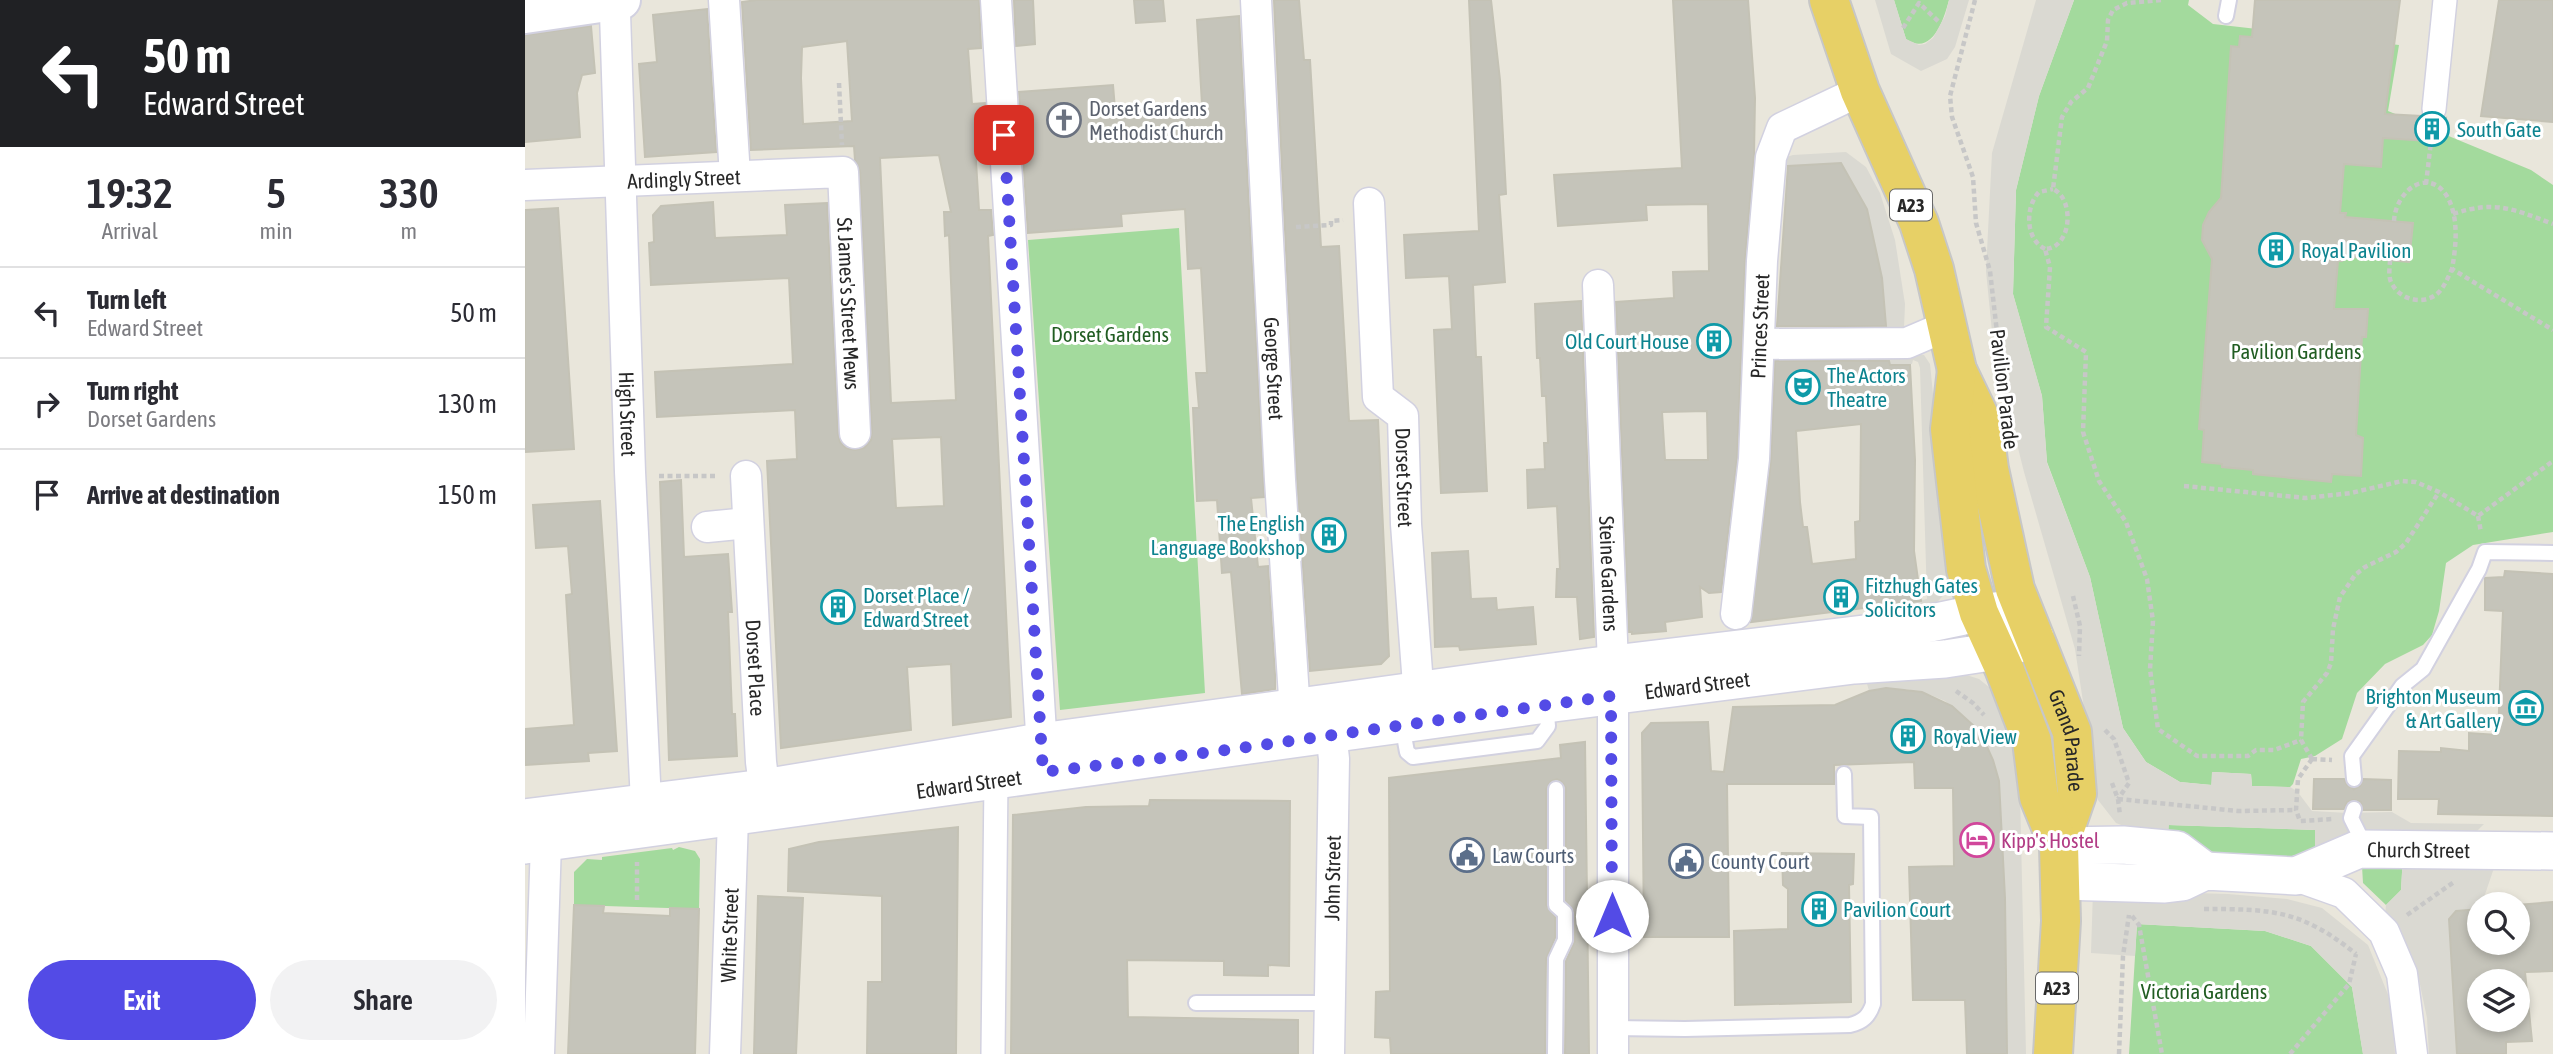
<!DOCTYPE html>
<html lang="en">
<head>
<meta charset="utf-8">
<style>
  :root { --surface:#fff; --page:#f2f2f3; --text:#2b2b33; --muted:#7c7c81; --line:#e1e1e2; --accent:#534be6 }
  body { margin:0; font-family:"Asap Condensed",sans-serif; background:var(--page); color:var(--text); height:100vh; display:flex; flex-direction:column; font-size:26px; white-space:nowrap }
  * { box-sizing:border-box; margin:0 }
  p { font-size:23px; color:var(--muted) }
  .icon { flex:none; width:38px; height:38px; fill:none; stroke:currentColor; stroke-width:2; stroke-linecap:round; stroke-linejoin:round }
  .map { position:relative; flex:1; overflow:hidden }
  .details { display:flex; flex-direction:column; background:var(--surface); width:525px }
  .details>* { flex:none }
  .hud { background:#202124; color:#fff; overflow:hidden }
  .tools { position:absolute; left:1942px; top:892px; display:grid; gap:14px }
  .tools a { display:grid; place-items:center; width:63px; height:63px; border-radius:50%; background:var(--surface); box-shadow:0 4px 10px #0003; font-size:35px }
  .pin { position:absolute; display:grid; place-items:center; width:60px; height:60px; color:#fff; margin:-30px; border-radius:14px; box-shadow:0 4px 10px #0006 }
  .me { position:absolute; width:77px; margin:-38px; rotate:0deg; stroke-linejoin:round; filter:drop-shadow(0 0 5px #0008) }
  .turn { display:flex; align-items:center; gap:24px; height:147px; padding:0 28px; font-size:32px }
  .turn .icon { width:91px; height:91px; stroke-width:2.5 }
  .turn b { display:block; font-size:49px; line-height:60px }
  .eta { display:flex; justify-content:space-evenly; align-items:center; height:119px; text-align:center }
  .eta b { font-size:42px; font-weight:600; line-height:49px }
  .primary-button { display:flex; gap:14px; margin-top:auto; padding:14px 28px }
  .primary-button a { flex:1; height:80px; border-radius:42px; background:var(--accent); color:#fff; font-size:28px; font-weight:600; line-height:80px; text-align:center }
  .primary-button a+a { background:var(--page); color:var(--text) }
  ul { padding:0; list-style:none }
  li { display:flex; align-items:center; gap:21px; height:91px; padding:0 28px; border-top:2px solid var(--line) }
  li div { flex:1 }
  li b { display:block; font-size:26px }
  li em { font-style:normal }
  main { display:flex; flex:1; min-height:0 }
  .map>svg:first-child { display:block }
</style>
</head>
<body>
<main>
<section class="details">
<div class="hud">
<div class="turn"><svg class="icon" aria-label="left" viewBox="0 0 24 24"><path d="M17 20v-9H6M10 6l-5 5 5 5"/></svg><div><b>50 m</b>Edward Street</div></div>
</div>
<div class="eta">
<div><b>19:32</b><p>Arrival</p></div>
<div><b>5</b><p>min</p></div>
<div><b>330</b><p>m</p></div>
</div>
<ul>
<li><svg class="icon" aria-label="left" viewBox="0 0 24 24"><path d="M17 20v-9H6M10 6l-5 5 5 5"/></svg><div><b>Turn left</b><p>Edward Street</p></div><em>50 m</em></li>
<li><svg class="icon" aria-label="right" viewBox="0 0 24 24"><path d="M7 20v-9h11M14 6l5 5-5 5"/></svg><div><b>Turn right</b><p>Dorset Gardens</p></div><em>130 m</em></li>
<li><svg class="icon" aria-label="arrive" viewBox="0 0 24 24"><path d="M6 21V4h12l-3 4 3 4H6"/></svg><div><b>Arrive at destination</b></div><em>150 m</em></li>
</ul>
<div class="primary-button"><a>Exit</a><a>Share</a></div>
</section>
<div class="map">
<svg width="2028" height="1054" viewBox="0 0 2028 1054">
  <rect width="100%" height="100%" fill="#e9e6db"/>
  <path fill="#a3da9d" d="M1369 0H1424C1419 19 1407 57 1381 39Z
    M1549 0H1664L1663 5 1688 24 1874 45 1863 111 2006 170 2028 185V532L1948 545 1921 563 1914 611 1907 635 1898 645 1860 664 1832 693 1817 739 1790 756 1776 759 1768 784 1765 787 1727 786 1726 774 1688 772 1687 785 1655 782 1621 762 1598 728 1565 577 1522 462 1517 396 1488 294 1491 190 1514 96Z
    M654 228 680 693 535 710 503 240Z
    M1643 825 1791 830 1790 855 1749 863 1704 857 1643 843Z
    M154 847 170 851 175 859 174 909 49 905V872L62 859 77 860V857L147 848 148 850Z
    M1878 855 1876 890 1861 905 1838 883 1837 866Z
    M1612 924 1740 931 1786 946 1827 987 1838 1054H1604Z"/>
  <path fill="#dad9d2" d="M1350 0H1369L1381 39 1394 45 1400 44 1408 38 1420 16 1424 0H1444L1430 47 1422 59 1396 71 1366 54Z
    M1511 0H1549L1514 96 1491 190 1488 294 1517 396 1522 463 1565 577 1598 728 1621 762 1655 782 1686 785 1687 772 1726 774 1727 786 1765 787 1772 791 1787 811 1823 813 1867 812 1886 823 1959 824 1938 845 1790 855V830L1644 825 1643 843 1591 823 1573 800 1550 649 1499 472 1469 352 1461 271 1467 153Z
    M1321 152 1341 167 1355 193 1370 240 1380 304 1379 328 1364 335H1342V324L1361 323 1357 278 1342 209 1316 163 1259 166 1258 158 1268 155Z
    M1388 354 1399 355 1405 364 1426 573 1423 590 1407 608 1348 615 1347 609 1402 599 1395 368 1393 362 1388 360 1387 364 1343 365V355Z
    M1435 673 1454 679 1469 691 1489 747 1495 794 1501 1054H1482L1473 783 1465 752 1450 727 1420 701 1406 695 1382 689 1344 691 1341 680Z
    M1878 855 1970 865 1955 909 1931 911 1924 919 1932 1054H1904L1902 1018 1892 970 1859 932 1861 905 1876 890Z
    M1568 890 1703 894 1762 899 1797 908 1843 945 1866 1002 1870 1054H1838L1827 987 1786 946 1740 931 1612 924 1610 956 1566 953Z"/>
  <path fill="#c5c4ba" stroke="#c4c2b5" stroke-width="2" fill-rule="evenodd" d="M232 0H454L456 48 443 49 447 104 460 103 462 144 450 145 454 210H466L468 235 463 236 486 717 428 725 426 664 382 667 386 730 256 748 242 461 272 459 270 410 132 417 130 372 268 364 264 278 126 285 124 243 129 242 128 215 136 206 188 202 190 238 262 235 260 205 302 203 313 434 315 442 321 448 330 450 339 448 346 440 347 432 335 171 330 160 329 146 226 150 217 2ZM322 41 327 121 278 124 276 78 277 47ZM414 155 426 212H419L420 236 424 235 431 400 366 403 355 158ZM416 437 419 506 371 508 367 439Z
    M489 0H508L510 44 491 46Z
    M609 0H638L640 21 611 23Z
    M749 0H774L779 60H785L796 247 814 246 824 421 853 420 864 656 856 664 785 671 772 479Z
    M944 0H966L975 80 981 194 974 195 980 282 948 285 951 357H956L962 491 916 493 909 330 927 329 924 276 881 278 879 235 954 231Z
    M1148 0H1223L1230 98 1229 155 1220 259 1212 458 1196 592 1184 593 1175 587 1177 617 1140 622 1141 631 1107 634V632H1104L1091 302 1149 298 1148 272 1184 271 1183 204 1121 205 1122 220 1033 226 1029 175 1157 168ZM1182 411 1183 460H1140L1137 412Z
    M1730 0H1875L1860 114 1897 116 1908 123 1921 118 1918 142 1858 138 1856 167 1819 164 1815 213H1821L1820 217 1888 223 1884 262 1818 256 1817 261H1813L1809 309H1843L1841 337H1837L1831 435 1838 438 1836 476 1807 474 1806 482 1728 474V470L1697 467V464L1677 462 1679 430 1674 429 1687 259 1677 240 1678 225 1684 212 1696 198 1706 46 1714 47 1715 36 1727 37Z
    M1974 0H2028V122L1956 116Z
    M182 9 191 152 120 157 114 64 132 62 128 15Z
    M714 16 739 497 726 498 733 567 743 566 750 675V689L717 694 706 572 697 573 692 500 672 501 668 408H674L671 373H682L676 268 663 269 660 209 596 214 597 226 503 233 494 92 588 85 590 109 677 104 672 20Z
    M66 26 70 73 57 75 52 93 55 137 0 142V35Z
    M1316 163 1342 209 1357 278 1361 326H1252L1263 166Z
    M33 208 49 449 0 452V210Z
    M1056 301 1069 637 1055 639 1052 597H1031L1032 569H1035L1032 506 1003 508 1002 470 1020 469 1019 443H1023L1021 396H1017L1015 358H1012L1010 304Z
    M1250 361H1364L1365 365H1385L1390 460 1389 551 1396 601 1226 622 1246 461ZM1336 424 1335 521 1330 522 1331 559 1287 564 1282 527H1278L1275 502 1271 431Z
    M156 480 159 557 203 554 207 612H203L207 714H210L212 756 144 760 135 482Z
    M75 501 92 751 63 753 64 761 0 765V729L49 725 41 595 47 594 43 546 11 548 8 505Z
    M943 551 946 599 971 598 972 610 1008 607 1011 644 935 650 934 646 910 647 907 553Z
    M1980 571 2028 574V816L1913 814 1914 799H1873L1874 751 1916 752V748L1944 751V733L1973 735 1978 611 1960 610V578L1979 577Z
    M1361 688 1397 692 1427 706 1450 727 1459 740 1468 760 1474 781 1480 898 1482 1054H1442L1440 1000H1388L1384 867 1429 866 1428 788H1390L1389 762 1309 765V784H1202L1204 937H1119L1117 733 1126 723 1183 722 1186 771 1199 772 1208 707 1310 705 1344 691Z
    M1060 742 1064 1054H1040L1041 961 1050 941V913L1041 901V788L1036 781 1032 779 1026 781 1021 789V905L1030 917V938L1021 959 1020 1054H866L865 1038 850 1037 851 992 865 991 864 778 1036 758 1035 745Z
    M1789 779H1819L1822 785 1829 789 1835 786 1838 779 1866 780V810H1838L1836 802 1828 800 1822 802 1819 809H1788Z
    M625 800 765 801 764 966 743 965V976L699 975V961L602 960 603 1017 773 1020V1054H486L488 815 561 807 624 806Z
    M433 827 431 1054H342L343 982H357V896L263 891 264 849 294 842Z
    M1257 853 1329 854 1328 884 1324 885 1326 1002 1210 1005 1209 931 1263 929V889L1258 885Z
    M233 896 278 898 271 1054H229Z
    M2028 902V971L2000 972 2007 1041 1981 1042V1054H1932L1924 919 1931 911 1955 909V943H1993L1992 905ZM1955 982H1993V1020H1955Z
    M49 905 79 906 78 913 145 916V908L174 909 170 1054H43Z"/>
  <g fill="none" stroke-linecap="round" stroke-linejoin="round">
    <g stroke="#d2d1e0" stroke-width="18">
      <path id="service" d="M1701 16 1704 0
        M877 725 882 752 888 757 1012 741 1023 726 1021 705
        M1829 779 1827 756 1877 686 1898 669 1954 569 1960 552 2028 553
        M1829 809 1826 818 1834 834V848
        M671 1003H805
        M1088 1028 1160 1029 1325 1025C1338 1022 1344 1016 1348 1004L1346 817 1320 816 1319 774
        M1030 1054 1031 959 1040 940V913L1031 905V789"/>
    </g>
    <g stroke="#d2d1e0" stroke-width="26">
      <path id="pedestrian" d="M1909 109 1920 0
        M468 1054 471 779"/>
    </g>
    <g stroke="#d2d1e0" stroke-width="33">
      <g id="minor">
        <path id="s1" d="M83 0 90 13 105 472 122 823"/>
        <path d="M199 0 210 176"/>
        <path d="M471 0 518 765"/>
        <path id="s2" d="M731 0 755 480 771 728"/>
        <path id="s3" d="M0 185 318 172 330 433"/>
        <path id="s4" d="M844 203 853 397 878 416 881 524 895 712"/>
        <path id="s5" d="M1073 285 1088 665V1054"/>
        <path d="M1235 344 1382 343 1424 325"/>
        <path id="s6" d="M221 476 236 762 242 808"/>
        <path d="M182 527 223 523"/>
        <path id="s7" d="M1211 614 1229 459 1237 261 1246 157 1257 128 1335 91"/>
        <path d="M804 714 809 759 804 1054"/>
        <path d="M1771 876 1819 893 1859 932 1877 974 1887 1054"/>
        <path d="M14 1054 21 842 18 820"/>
        <path id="s8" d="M200 1054 208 818 205 796"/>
      </g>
    </g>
    <g stroke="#d2d1e0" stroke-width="40">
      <g id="tertiary">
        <path d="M0 818 239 788 515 742 803 703 1064 667 1372 630 1454 613 1497 608"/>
        <path id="s9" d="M0 845 1021 704 1329 665 1420 659 1472 651 1510 638"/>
        <path d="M1534 846 1598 845 1652 850 1680 871"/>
        <path id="s10" d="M1536 881 1640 884 1657 882 1680 871 1771 876 1834 849 2028 851"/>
      </g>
    </g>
    <g stroke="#d2d1e0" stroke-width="42">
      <path id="secondary" d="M0 14 96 0"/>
    </g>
    <g stroke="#c7c7c7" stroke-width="42">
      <g id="trunk">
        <path id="s11" d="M1304 0 1335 91 1394 223 1409 269 1432 370 1458 424 1464 469 1490 589 1547 732 1552 794 1534 846"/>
        <path d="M1432 370 1425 429 1441 569 1454 613 1479 668 1507 741 1514 797 1534 846 1536 921 1528 1054"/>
      </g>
    </g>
    <path stroke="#c7c7c7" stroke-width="4.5" stroke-dasharray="5 3.5" stroke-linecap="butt" d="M1450 0 1425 96 1427 117 1448 177 1451 223 1465 271 1478 385
      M1636 0 1602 3 1588 10 1583 20 1582 41 1563 88 1546 102 1537 117 1528 189C1550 199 1547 248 1520 249L1525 267 1521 327 1561 352 1558 432 1574 481 1601 522 1622 579 1628 621 1625 669 1633 729 1672 756H1723L1731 750H1749L1776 740
      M1378 28 1394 3 1415 23
      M314 83 317 145
      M1901 184 1907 133
      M1928 214C1970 200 1988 209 2028 224
      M1869 221C1871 189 1905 166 1923 198 1934 219 1931 247 1927 269L2028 330
      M771 227 806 225V221L818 220
      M1520 249C1500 239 1500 207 1514 192L1528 189
      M1865 260C1865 267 1863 275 1866 282 1874 300 1899 306 1913 293 1920 286 1923 277 1927 269
      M134 476H192
      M1659 486 1781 498 1826 493 1877 481 1891 482 1914 492 1953 516 2028 461
      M1953 516 1956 532
      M1548 596 1555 626 1554 656
      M1431 691 1448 703 1459 715
      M1580 730 1589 739 1604 783 1593 799
      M1787 759 1776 740 1778 702 1802 673 1806 663 1808 629 1815 597 1830 575 1840 567 1871 552 1881 543 1914 492
      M1787 759 1773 779 1771 810 1775 821 1808 819
      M1787 759 1807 760
      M1587 783 1593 799 1595 815
      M1593 799 1713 811 1771 810
      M112 900V862
      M1679 909C1746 909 1777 910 1831 954
      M1882 915 1929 882
      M1607 916 1614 925 1637 1054
      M1594 1054 1598 956 1604 915
      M1765 1054 1824 984 1831 954"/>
    <use href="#service" stroke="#fff" stroke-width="14"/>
    <use href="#pedestrian" stroke="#fff" stroke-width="23"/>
    <use href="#minor" stroke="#fff" stroke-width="30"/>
    <use href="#tertiary" stroke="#fff" stroke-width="37"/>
    <use href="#secondary" stroke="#fff" stroke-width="38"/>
    <use href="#trunk" stroke="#e7d066" stroke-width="38"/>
  </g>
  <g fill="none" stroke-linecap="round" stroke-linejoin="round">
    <path stroke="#534be6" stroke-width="12" stroke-dasharray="0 21.6" d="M479 135 518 772 687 752 1086 696 1087 916"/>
  </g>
  <defs>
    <g id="church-ring" transform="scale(1.75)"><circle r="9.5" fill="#fff" stroke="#6b7280" stroke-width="1.5"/><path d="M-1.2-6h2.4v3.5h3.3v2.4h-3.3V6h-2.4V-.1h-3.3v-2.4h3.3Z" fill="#6b7280"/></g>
    <g id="building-ring" transform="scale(1.75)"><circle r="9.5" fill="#fff" stroke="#0f9aa8" stroke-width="1.5"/><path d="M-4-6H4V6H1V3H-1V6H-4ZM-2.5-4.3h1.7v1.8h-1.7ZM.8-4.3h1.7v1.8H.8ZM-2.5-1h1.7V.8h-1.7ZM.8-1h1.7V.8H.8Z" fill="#0f9aa8"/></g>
    <g id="theatre-ring" transform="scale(1.75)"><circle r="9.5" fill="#fff" stroke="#0f9aa8" stroke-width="1.5"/><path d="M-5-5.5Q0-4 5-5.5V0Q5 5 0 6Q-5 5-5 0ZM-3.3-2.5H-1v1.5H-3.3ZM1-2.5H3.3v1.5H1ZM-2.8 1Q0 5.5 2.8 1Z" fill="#0f9aa8"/></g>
    <g id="museum-ring" transform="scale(1.75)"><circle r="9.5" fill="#fff" stroke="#0f9aa8" stroke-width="1.5"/><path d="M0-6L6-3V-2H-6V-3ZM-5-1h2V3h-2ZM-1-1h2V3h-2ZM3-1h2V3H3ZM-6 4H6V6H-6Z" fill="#0f9aa8"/></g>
    <g id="hotel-ring" transform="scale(1.75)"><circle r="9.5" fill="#fff" stroke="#d1479c" stroke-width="1.5"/><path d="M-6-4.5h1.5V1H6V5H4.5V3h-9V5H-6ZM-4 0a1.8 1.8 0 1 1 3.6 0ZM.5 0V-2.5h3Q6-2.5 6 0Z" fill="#d1479c"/></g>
    <g id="civic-ring" transform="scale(1.75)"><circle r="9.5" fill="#fff" stroke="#5c6f8a" stroke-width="1.5"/><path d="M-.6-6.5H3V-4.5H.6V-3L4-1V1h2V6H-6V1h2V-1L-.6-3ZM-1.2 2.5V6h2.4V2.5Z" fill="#5c6f8a"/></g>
  </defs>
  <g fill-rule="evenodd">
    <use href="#church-ring" x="539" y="120"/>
    <use href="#building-ring" x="1907" y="129"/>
    <use href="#building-ring" x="1751" y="250"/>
    <use href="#building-ring" x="1189" y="341"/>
    <use href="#theatre-ring" x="1278" y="387"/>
    <use href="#building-ring" x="804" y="535"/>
    <use href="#building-ring" x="1316" y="597"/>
    <use href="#building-ring" x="313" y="607"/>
    <use href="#museum-ring" x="2001" y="708"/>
    <use href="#building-ring" x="1383" y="736"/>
    <use href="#hotel-ring" x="1452" y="840"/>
    <use href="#civic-ring" x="942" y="855"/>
    <use href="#civic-ring" x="1161" y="861"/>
    <use href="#building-ring" x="1294" y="909"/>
  </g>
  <g text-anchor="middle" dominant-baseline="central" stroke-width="6" stroke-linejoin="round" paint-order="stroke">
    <g fill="#fff" stroke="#686868" stroke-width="2">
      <rect x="1365" y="189.5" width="42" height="31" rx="5"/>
      <rect x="1511" y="972.5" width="42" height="31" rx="5"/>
    </g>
    <g font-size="19" font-weight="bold" fill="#282828">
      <text x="1386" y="205">A23</text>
      <text x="1532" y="988">A23</text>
    </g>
    <g font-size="21" fill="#5b616d" stroke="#fff" text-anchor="start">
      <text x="564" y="108">Dorset Gardens<tspan x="564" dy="24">Methodist Church</tspan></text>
    </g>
    <g font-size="21" fill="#0d838f" stroke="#fff" text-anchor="start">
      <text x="1932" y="129">South Gate</text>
      <text x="1776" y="250">Royal Pavilion</text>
      <text x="1164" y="341" text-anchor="end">Old Court House</text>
      <text x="1302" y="375">The Actors<tspan x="1302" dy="24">Theatre</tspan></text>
      <text x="780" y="523" text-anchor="end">The English<tspan x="780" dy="24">Language Bookshop</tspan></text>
      <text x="1340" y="585">Fitzhugh Gates<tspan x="1340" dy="24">Solicitors</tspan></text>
      <text x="338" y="595">Dorset Place /<tspan x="338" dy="24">Edward Street</tspan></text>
      <text x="1976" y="696" text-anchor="end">Brighton Museum<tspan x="1976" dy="24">&amp; Art Gallery</tspan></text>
      <text x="1408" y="736">Royal View</text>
      <text x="1318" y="909">Pavilion Court</text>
    </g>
    <g font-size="21" fill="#282828" stroke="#fff">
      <text stroke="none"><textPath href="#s3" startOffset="159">Ardingly Street</textPath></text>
      <text stroke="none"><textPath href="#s3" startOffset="450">St James's Street Mews</textPath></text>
      <text stroke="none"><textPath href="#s7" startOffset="289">Princes Street</textPath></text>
      <text stroke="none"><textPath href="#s2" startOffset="369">George Street</textPath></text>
      <text transform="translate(1480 389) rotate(83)">Pavilion Parade</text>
      <text stroke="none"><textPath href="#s1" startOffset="416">High Street</textPath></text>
      <text stroke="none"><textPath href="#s4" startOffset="287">Dorset Street</textPath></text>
      <text stroke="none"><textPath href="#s5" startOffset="289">Steine Gardens</textPath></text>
      <text stroke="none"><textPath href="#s6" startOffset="192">Dorset Place</textPath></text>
      <text stroke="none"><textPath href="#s9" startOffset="1183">Edward Street</textPath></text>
      <text stroke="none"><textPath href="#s11" startOffset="782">Grand Parade</textPath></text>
      <text stroke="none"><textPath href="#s9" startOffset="448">Edward Street</textPath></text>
      <text stroke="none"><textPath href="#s10" startOffset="366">Church Street</textPath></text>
      <text transform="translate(807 878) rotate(-89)">John Street</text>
      <text stroke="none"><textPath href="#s8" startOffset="119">White Street</textPath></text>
    </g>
    <g font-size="21" fill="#215d22" stroke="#fff">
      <text x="585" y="334">Dorset Gardens</text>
      <text x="1771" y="351">Pavilion Gardens</text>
      <text x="1679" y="991">Victoria Gardens</text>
    </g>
    <g font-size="21" fill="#b23c85" stroke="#fff" text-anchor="start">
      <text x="1476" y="840">Kipp's Hostel</text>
    </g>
    <g font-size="21" fill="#4e5e75" stroke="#fff" text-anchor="start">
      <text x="967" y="855">Law Courts</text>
      <text x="1186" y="861">County Court</text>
    </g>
  </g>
</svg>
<div class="tools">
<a><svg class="icon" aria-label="search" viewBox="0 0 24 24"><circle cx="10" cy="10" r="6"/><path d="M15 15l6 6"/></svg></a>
<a><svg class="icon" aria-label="layers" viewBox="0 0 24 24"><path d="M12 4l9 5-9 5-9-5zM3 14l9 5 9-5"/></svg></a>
</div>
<div class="pin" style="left:479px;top:135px;background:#d93025"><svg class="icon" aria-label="arrive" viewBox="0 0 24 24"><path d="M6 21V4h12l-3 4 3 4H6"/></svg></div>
<svg class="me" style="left:1087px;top:916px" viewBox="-20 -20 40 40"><circle r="19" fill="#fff"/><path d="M0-13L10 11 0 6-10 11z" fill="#534be6"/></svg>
</div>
</main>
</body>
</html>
